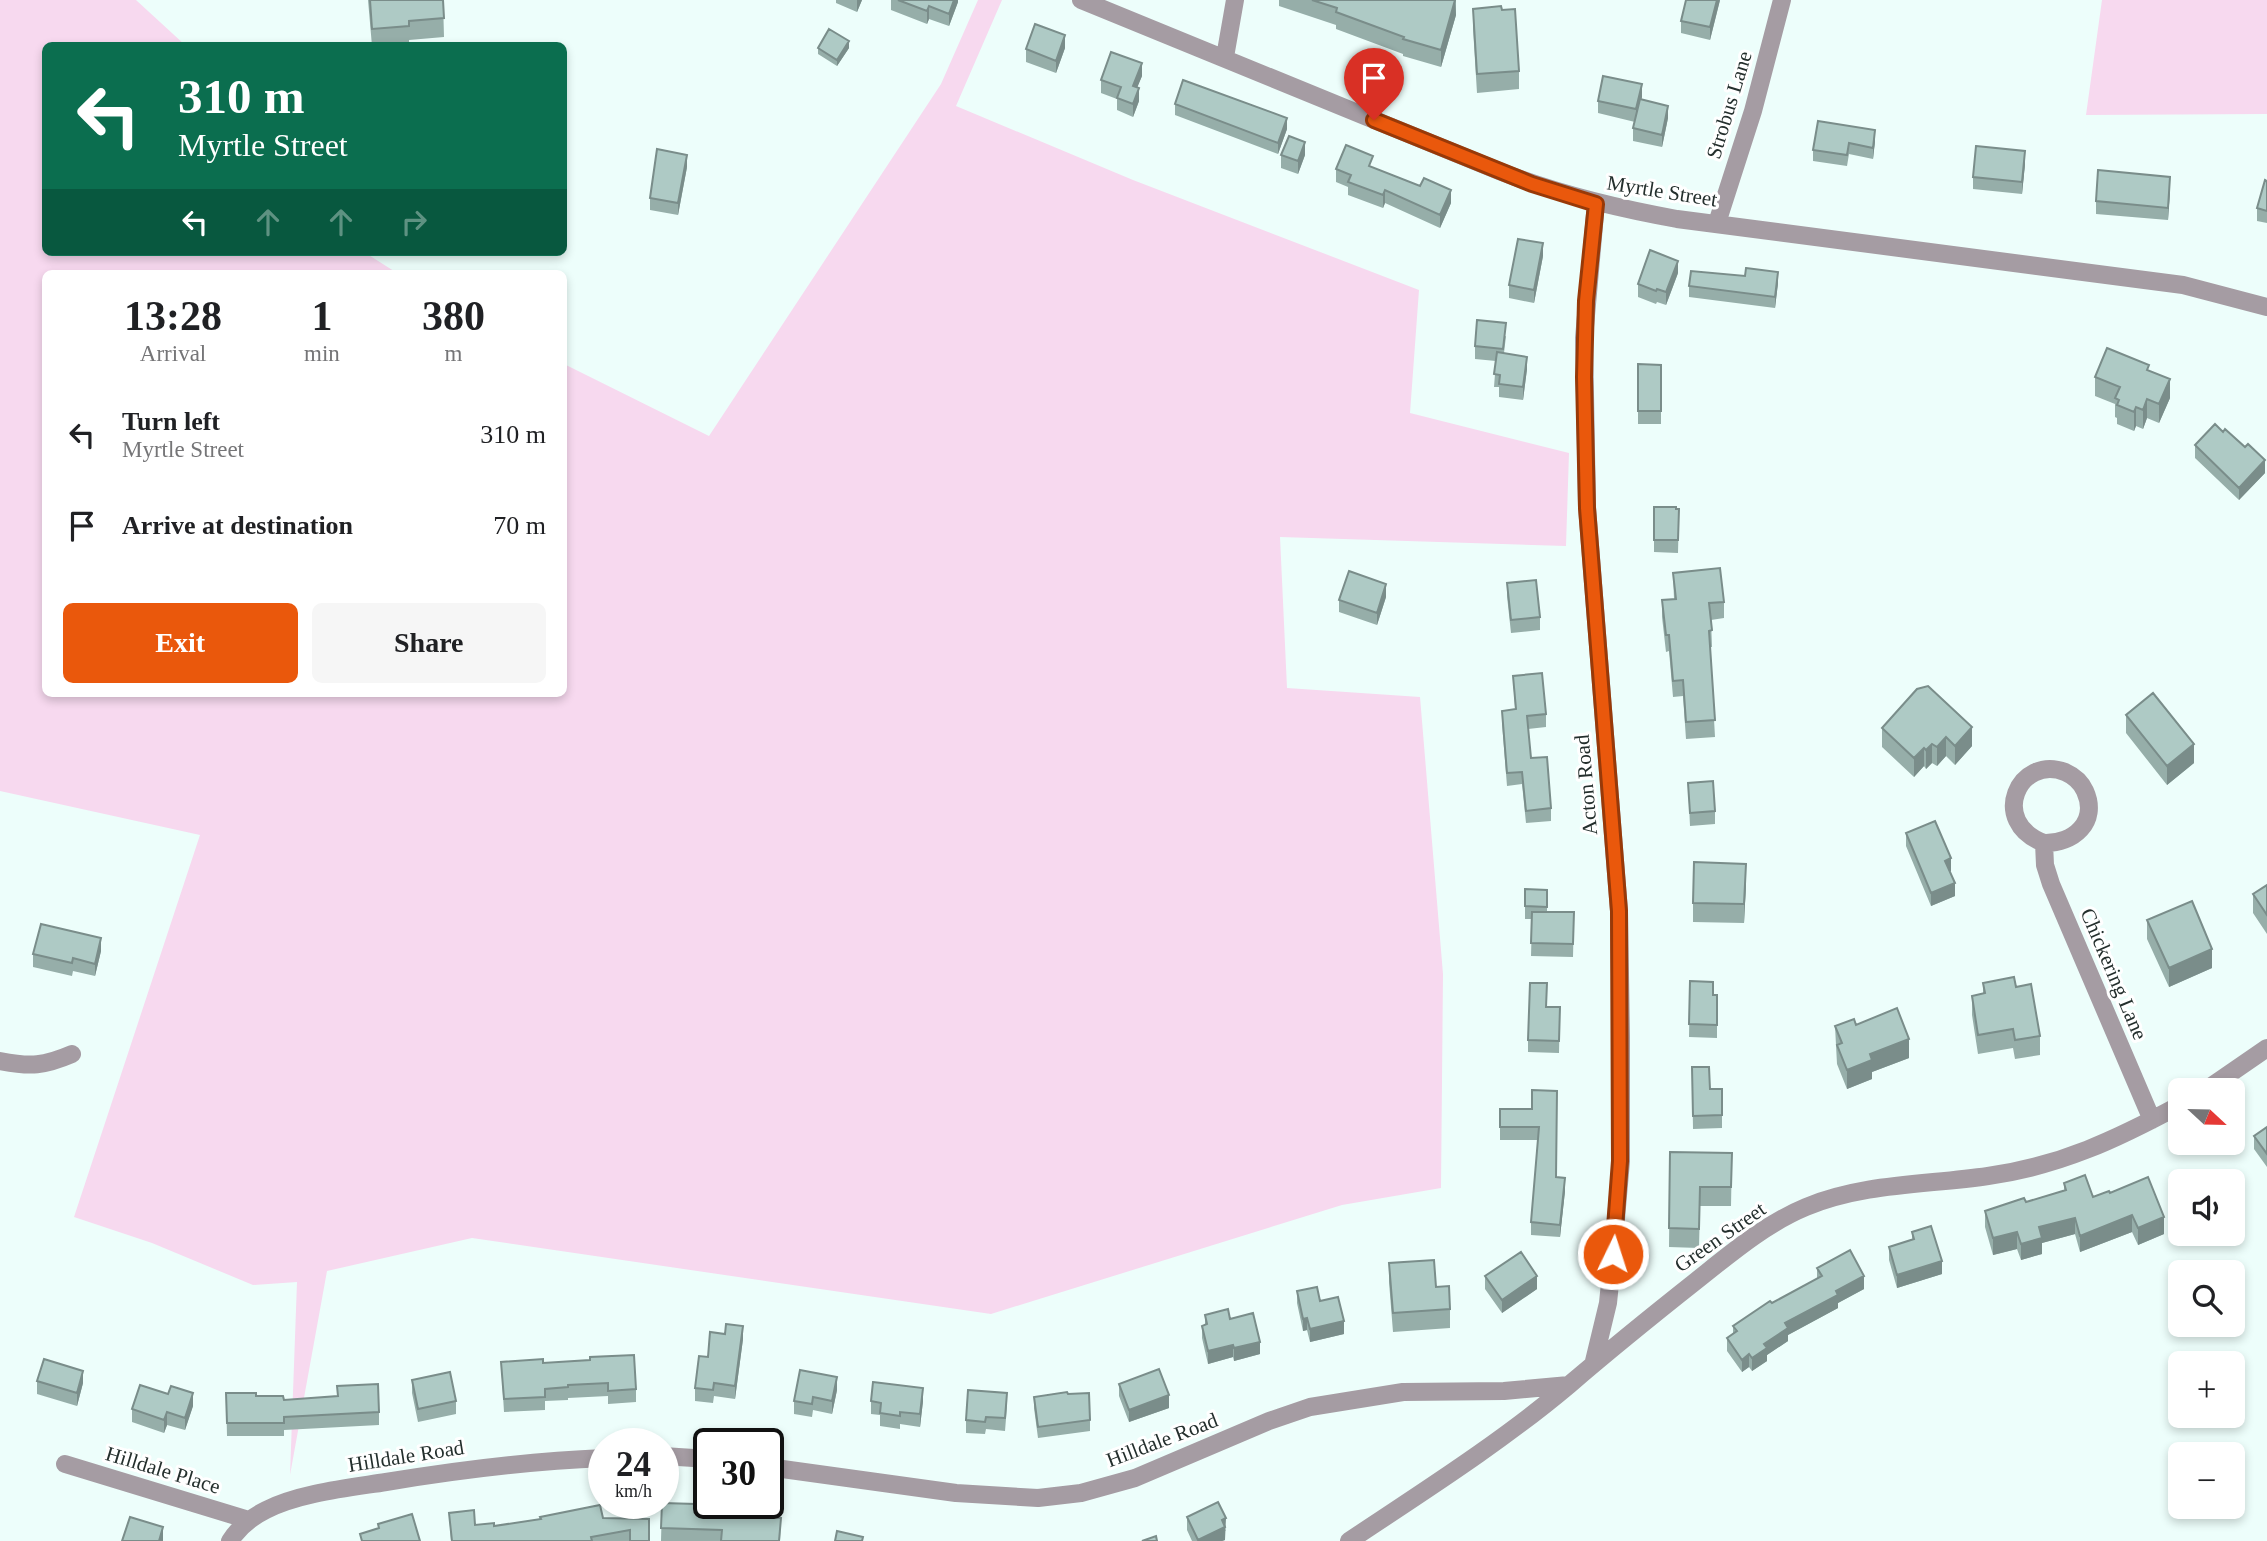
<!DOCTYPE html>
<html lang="en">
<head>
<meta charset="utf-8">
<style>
  :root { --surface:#fff; --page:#f6f6f6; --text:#202124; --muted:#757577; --accent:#ea580c }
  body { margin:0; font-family:"Times New Roman",serif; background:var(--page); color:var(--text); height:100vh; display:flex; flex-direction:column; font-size:26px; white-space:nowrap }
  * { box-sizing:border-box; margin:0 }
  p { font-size:23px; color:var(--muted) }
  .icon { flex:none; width:38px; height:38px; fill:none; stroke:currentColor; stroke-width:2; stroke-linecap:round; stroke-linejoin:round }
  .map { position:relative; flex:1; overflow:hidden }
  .drawer { position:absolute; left:42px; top:270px; width:525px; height:427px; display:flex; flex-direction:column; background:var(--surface); border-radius:10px; box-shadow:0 4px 10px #0003 }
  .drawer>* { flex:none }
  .hud { position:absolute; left:42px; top:42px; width:525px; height:214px; border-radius:10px; box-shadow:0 4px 10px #0003; background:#0b6e4f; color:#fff; overflow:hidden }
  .needle { width:46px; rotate:112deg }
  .tools { position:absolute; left:2168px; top:1078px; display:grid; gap:14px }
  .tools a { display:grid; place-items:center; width:77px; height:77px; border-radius:10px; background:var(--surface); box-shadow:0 4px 10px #0003; font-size:35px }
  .speed { position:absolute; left:588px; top:1428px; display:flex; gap:14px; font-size:35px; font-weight:700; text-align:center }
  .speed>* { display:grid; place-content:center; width:91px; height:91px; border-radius:50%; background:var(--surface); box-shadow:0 4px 10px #0003; line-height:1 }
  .speed small { font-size:18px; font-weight:400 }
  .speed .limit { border:4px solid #111; border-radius:10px; background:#fff; color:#111 }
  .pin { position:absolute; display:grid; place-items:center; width:60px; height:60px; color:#fff; margin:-72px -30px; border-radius:50% 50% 50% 0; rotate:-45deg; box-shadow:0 0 7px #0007 }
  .pin .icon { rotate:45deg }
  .me { position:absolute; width:77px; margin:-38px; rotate:4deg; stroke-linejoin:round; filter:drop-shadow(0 0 5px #0008) }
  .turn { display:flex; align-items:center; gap:24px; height:147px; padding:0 21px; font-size:32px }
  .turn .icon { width:91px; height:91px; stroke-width:2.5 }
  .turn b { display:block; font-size:49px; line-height:60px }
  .lanes { display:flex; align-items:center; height:66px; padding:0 21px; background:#0003; justify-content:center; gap:35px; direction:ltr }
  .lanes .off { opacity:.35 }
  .eta { display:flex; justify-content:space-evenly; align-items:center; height:119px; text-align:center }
  .eta b { font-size:42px; font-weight:700; line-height:49px }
  .action { display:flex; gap:14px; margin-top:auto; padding:14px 21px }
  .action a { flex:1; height:80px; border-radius:10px; background:var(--accent); color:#fff; font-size:28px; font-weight:700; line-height:80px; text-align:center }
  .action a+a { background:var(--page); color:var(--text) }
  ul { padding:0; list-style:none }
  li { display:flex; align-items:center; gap:21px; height:91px; padding:0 21px }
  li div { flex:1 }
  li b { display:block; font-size:26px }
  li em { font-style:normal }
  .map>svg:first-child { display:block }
</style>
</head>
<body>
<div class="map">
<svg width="2267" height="1541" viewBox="0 0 2267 1541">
  <rect width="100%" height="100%" fill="#edfefb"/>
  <path fill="#f7d9ef" d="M0 0H136L185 45 46 46V252H364L397 273H46V693H564V364L709 436 941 84 978 0H1002L956 106 1133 180 1419 290 1410 413 1569 453 1566 546 1280 537 1287 688 1420 697 1443 974 1441 1188 1342 1205 991 1314 472 1238 327 1271 290 1475 297 1282 253 1285 152 1243 74 1217 200 835 0 791Z
    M2102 0H2267V114L2086 115Z"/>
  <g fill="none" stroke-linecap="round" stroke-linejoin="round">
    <path stroke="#a59ca3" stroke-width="18" d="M1081 0 1499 171C1557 194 1616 208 1677 219L2183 285 2267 307
      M1225 57 1235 0
      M1717 223 1753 111 1782 0
      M2044 843C1988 822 2019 754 2065 772 2074 776 2081 782 2085 791 2099 822 2073 844 2044 843L2045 865 2051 884 2152 1120
      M0 1061C31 1067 44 1066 72 1054
      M2206 1090 2267 1048
      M1594 1361 1608 1303 1613 1253 1621 1161V1037L1619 911 1587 507 1584 338 1596 203
      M663 1456 709 1459
      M65 1464 249 1520
      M768 1467 956 1493 1038 1498 1081 1493 1135 1478 1269 1421 1310 1407 1403 1392 1504 1391 1569 1385
      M230 1541C239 1527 252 1517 266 1510 300 1493 348 1488 386 1482 458 1470 531 1461 604 1458
      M1349 1541C1424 1491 1500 1443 1569 1385 1611 1349 1653 1315 1696 1281 1730 1254 1765 1224 1806 1207 1864 1183 1927 1185 1988 1176 2060 1166 2117 1139 2180 1105"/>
  </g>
  <path fill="#96aea9" d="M368 0H443L444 37 409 40V45L372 46Z
    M836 0H862L857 12 836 3Z
    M891 0H958V2L949 26 929 19 927 24 891 10Z
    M1279 0H1456V15L1441 67 1403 56V54L1336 29V25L1279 6Z
    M1720 0 1710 40 1681 33V21Z
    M1473 9 1519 71V89L1477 93 1473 28Z
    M818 48H849L837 66 818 54Z
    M1065 48 1056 73 1026 62V49Z
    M1142 76 1137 87 1139 101 1133 117 1117 110V99L1101 93V80Z
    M1642 97 1641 99 1668 118 1662 147 1633 141V128L1635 122 1598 113V101Z
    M1175 104 1287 129 1278 154 1175 115Z
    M1818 121 1875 141 1873 159 1849 154 1847 166 1813 161V150Z
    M1281 155H1305L1298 174 1281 168Z
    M2025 164 2022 194 1973 189V177Z
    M687 167 678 215 650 210V198Z
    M1373 167 1451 203 1440 228 1385 203 1383 208 1348 195V187L1336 182V169Z
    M2267 181V223L2257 221V208Z
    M2170 190 2168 220 2096 214V201Z
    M1543 256 1534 303 1509 298V285Z
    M1678 273 1666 305 1657 302 1656 304 1638 297V284Z
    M1745 276 1778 283 1775 308 1689 297V286Z
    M1506 336 1504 353 1527 369 1523 400 1499 397V387H1494L1496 361 1475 359V346Z
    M1638 364 1661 365V424H1638Z
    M2149 371 2170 398 2159 423 2147 418 2143 429 2136 426 2134 431 2117 424V418L2115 417V404L2095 396V377Z
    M2195 445 2265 473 2239 500 2195 458Z
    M1654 507 1679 509 1678 553 1654 552Z
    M1673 573 1724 602V618L1711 620 1712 647H1710L1715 737 1686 739 1683 696 1673 697 1669 651 1666 652 1662 617V600L1674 599Z
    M1507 583 1540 617V630L1511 633 1507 596Z
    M1386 597 1377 625 1339 612V600Z
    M1513 676 1546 714V727L1528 729 1531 758 1551 808V821L1526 823 1522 784 1507 786 1502 723V711L1515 709Z
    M1917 689 1972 746 1955 765 1946 756 1937 766 1932 763 1926 769 1924 766 1914 777 1882 747V728Z
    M2126 715 2194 763 2167 785 2126 733Z
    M1688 783 1715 811V824L1690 826Z
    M1906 833 1951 871H1950L1955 896 1931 906 1906 846Z
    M1746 883 1744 923 1693 922V903Z
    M2267 885V934L2253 913V894Z
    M1525 889 1547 890V912H1574L1573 957 1531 956 1532 919H1525Z
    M2147 920 2212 968 2169 987 2147 939Z
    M101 951 95 976 73 971 72 976 33 967V954Z
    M1690 981 1713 995H1717V1038L1689 1037Z
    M1983 983 2016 987 2040 1036V1055L2015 1059 2013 1048 1978 1054 1972 1015V996L1983 994Z
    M1547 1007H1560L1559 1053 1528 1052V1040Z
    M1856 1025 1909 1058 1872 1072V1079L1847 1089 1837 1064 1835 1026Z
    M1692 1067 1710 1089H1722V1128L1693 1129Z
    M1532 1090 1556 1177 1565 1191 1560 1237 1531 1235V1222L1538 1140H1500V1109H1532Z
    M2267 1127V1167L2254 1149V1136Z
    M1670 1152 1732 1153 1731 1206H1700L1699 1248 1669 1247Z
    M2064 1183 2093 1197 2110 1193 2164 1234 2138 1245 2132 1232 2080 1252 2075 1234 2042 1243V1254L2021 1260 2017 1249 1993 1255 1985 1227V1211L2026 1202 2064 1191Z
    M1912 1232 1942 1274 1897 1288 1889 1260V1247L1912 1240Z
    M1389 1263 1436 1287 1450 1309V1328L1393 1332 1389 1282Z
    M1817 1268 1864 1289 1838 1303V1308L1788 1335V1341L1767 1355V1361L1752 1371 1749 1367 1742 1372 1727 1351V1338L1733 1333V1326L1772 1303 1817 1279Z
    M1485 1276 1537 1289 1502 1313 1485 1289Z
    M1297 1291 1320 1301 1344 1334 1310 1342 1307 1330 1303 1331 1297 1303Z
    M1205 1315 1230 1319 1260 1354 1234 1361 1233 1357 1208 1364 1202 1338V1326L1205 1325Z
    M743 1339 735 1399 714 1396 713 1403 695 1401V1388Z
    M501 1362 543 1363 636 1389V1402L608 1404V1396L568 1398V1400L545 1401V1410L504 1412Z
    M412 1380 456 1401V1414L418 1422 412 1393Z
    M37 1381 83 1383 77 1406 37 1394Z
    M1119 1384 1169 1408 1129 1422 1119 1396Z
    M837 1390 832 1414 813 1410 812 1417 794 1414V1401Z
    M226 1393 379 1412V1425L284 1430V1436H227Z
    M1068 1394 1090 1420V1431L1038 1438 1034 1408V1397Z
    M871 1401H923L920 1427 900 1424V1429L880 1426V1415L871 1414Z
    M193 1406 185 1430 167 1425 164 1433 132 1422V1409Z
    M1007 1406 1005 1431 986 1429 985 1434 966 1433V1420Z
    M662 1503 757 1516 781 1518 780 1541H661Z
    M449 1513 475 1525 494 1526 603 1518 649 1519V1541H451Z
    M1187 1517 1226 1530 1225 1531V1540L1222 1541H1192L1187 1530Z"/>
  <path fill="#7a8d8a" d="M857 0H862L857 12Z
    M954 0H958V2L949 26V14Z
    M1455 0 1456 15 1441 67V50Z
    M1717 0H1720L1710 40V27Z
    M929 6V19L927 24V11Z
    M1065 35V48L1056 73V61Z
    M849 41V48L837 66V60Z
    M1142 63V76L1133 98V86Z
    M1642 84V97L1636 122V109Z
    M1139 88V101L1133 117V104Z
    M1668 106V118L1662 147V135Z
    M1287 118V129L1278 154V143Z
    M1875 130V141L1873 159V148Z
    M1305 142V155L1298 174V161Z
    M2025 151V164L2022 194V182Z
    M687 155V167L678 215V203Z
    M2170 177V190L2168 220V208Z
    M1385 190V203L1383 208V195Z
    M1451 190V203L1440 228V215Z
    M1543 243V256L1534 303V290Z
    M1678 261V273L1666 305V292Z
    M1778 272V283L1775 308V297Z
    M1527 357V369L1523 400V387Z
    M2170 379V398L2159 423V404Z
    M2147 399V418L2143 429V410Z
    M2136 407V426L2134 431V412Z
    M2265 460V473L2239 500V488Z
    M1386 584V597L1377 625V613Z
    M1972 727V746L1955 765V746Z
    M1946 737V756L1937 766V747Z
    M1932 744V763L1926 769V750Z
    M2194 744V763L2167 785V766Z
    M1924 748V766L1914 777V758Z
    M1951 858V871L1945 873V861Z
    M1746 864V883L1744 923V904Z
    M1955 883V896L1931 906V893Z
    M101 938V951L95 976V964Z
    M2212 949V968L2169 987V968Z
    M1909 1039V1058L1872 1072V1079L1847 1089V1070L1870 1054Z
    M1565 1178V1191L1560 1237V1225Z
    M2132 1215V1232L2080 1252V1236Z
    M2164 1217V1234L2138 1245V1228Z
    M2075 1218V1234L2042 1243V1254L2021 1260V1244L2039 1227Z
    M2017 1232V1249L1993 1255V1238Z
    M1942 1261V1274L1897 1288V1275Z
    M1537 1276V1289L1502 1313V1300Z
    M1864 1276V1289L1838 1303V1308L1788 1335V1341L1767 1355V1361L1752 1371V1358L1785 1323 1836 1291Z
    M1307 1318V1330L1303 1331V1319Z
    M1344 1321V1334L1310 1342V1329Z
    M743 1326V1339L735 1399V1386Z
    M1260 1342V1354L1234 1361V1348Z
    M1233 1345V1357L1208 1364V1351Z
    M1749 1354V1367L1742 1372V1360Z
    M83 1371V1383L77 1406V1393Z
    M837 1377V1390L832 1414V1401Z
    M923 1388V1401L920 1427V1414Z
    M193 1393V1406L185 1430V1418Z
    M1169 1395V1408L1129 1422V1410Z
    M167 1412V1425L164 1433V1420Z
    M1226 1518 1225 1540 1222 1541H1198V1540L1222 1520Z
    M163 1527V1541H159Z"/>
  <path fill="#aecac5" stroke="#7a8d8a" stroke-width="2" d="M370 0H443L444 18 409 21V26L372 29Z
    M898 0H954L949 14 929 6 927 11Z
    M1312 0H1455L1441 50 1403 39 1404 37 1336 12 1337 8Z
    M1686 0H1717L1710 27 1681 21Z
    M1501 6 1502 10 1515 9 1519 71 1477 74 1473 9Z
    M1035 24 1065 35 1056 61 1026 49Z
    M829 29 849 41 837 60 818 48Z
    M1111 52 1142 63 1133 86 1139 88 1133 104 1117 98 1121 87 1101 80Z
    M1603 76 1642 84 1636 109 1598 101Z
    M1183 80 1287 118 1278 143 1175 104Z
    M1640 99 1668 106 1662 135 1633 128Z
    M1818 121 1875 130 1873 148 1849 143 1847 155 1813 150Z
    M1289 136 1305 142 1298 161 1281 155Z
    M1346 145 1373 156 1369 166 1420 186 1424 178 1451 190 1440 215 1385 190 1383 195 1348 182 1351 175 1336 169Z
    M1976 146 2025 151 2022 182 1973 177Z
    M657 149 687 155 678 203 650 198Z
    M2098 170 2170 177 2168 208 2096 201Z
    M2265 180 2267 181V211L2257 208Z
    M1518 239 1543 243 1534 290 1509 285Z
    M1650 250 1678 261 1666 292 1657 289 1656 291 1638 284Z
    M1746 268 1778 272 1775 297 1689 286 1691 271 1745 276Z
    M1477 320 1506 323 1503 349 1475 346Z
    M2107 348 2149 365 2147 370 2170 379 2159 404 2147 399 2143 410 2136 407 2134 412 2117 405 2119 400 2115 398 2120 387 2095 377Z
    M1497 352 1527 357 1523 387 1499 384 1500 375 1494 374Z
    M1638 364 1661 365V411H1638Z
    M2215 424 2223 432 2225 429 2245 447 2248 444 2265 460 2239 488 2195 445Z
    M1654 507H1676V509H1679L1678 540H1654Z
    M1720 568 1724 602 1709 603 1712 630 1709 631 1715 720 1686 722 1683 680 1673 681 1669 635H1666L1662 600 1676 599 1673 573Z
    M1349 571 1386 584 1377 613 1339 600Z
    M1536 580 1540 617 1511 620 1507 583Z
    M1542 673 1546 714 1527 716 1531 758 1547 757 1551 808 1526 811 1522 772 1507 773 1502 711 1516 709 1513 676Z
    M1928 686 1972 727 1955 746 1946 737 1937 747 1932 744 1926 750 1924 748 1914 758 1882 728 1917 689Z
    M2153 693 2194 744 2167 766 2126 715Z
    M1713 781 1715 811 1690 813 1688 783Z
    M1935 821 1951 858 1945 861 1955 883 1931 893 1906 833Z
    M1694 862 1746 864 1744 904 1693 903Z
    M2267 885V915L2253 894Z
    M1525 889 1547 890V907L1525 906Z
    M2192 901 2212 949 2169 968 2147 920Z
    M1532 912H1574L1573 944 1531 943Z
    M41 924 101 938 95 964 73 958 72 963 33 954Z
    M2014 977 2016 987 2031 984 2040 1036 2015 1040 2013 1029 1978 1035 1972 996 1985 993 1983 983Z
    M1690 981 1713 982V995H1717V1025L1689 1024Z
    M1530 983H1547L1546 1007H1560L1559 1041 1528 1040Z
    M1897 1008 1909 1039 1870 1054 1872 1060 1847 1070 1837 1045 1842 1043 1835 1026 1854 1019 1856 1025Z
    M1692 1067H1709L1710 1089H1722V1115L1693 1116Z
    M1532 1090 1557 1091 1556 1177 1565 1178 1560 1225 1531 1222 1539 1127H1500V1109H1532Z
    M2267 1127V1154L2254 1136Z
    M1670 1152 1732 1153 1731 1187H1700L1699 1229 1669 1228Z
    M2085 1175 2093 1197 2109 1191 2110 1193 2148 1177 2164 1217 2138 1228 2132 1215 2080 1236 2075 1218 2039 1227 2042 1238 2021 1244 2017 1232 1993 1238 1985 1211 2024 1198 2026 1202 2066 1190 2064 1183Z
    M1931 1226 1942 1261 1897 1275 1889 1247 1914 1239 1912 1232Z
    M1850 1250 1864 1276 1836 1291 1838 1295 1785 1323 1788 1328 1764 1344 1767 1348 1752 1358 1749 1354 1742 1360 1727 1338 1737 1331 1733 1326 1770 1301 1772 1303 1822 1276 1817 1268Z
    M1521 1252 1537 1276 1502 1300 1485 1276Z
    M1434 1260 1436 1287 1449 1286 1450 1309 1393 1313 1389 1263Z
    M1317 1287 1320 1301 1338 1297 1344 1321 1310 1329 1307 1318 1303 1319 1297 1291Z
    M1228 1309 1230 1319 1253 1313 1260 1342 1234 1348 1233 1345 1208 1351 1202 1326 1207 1324 1205 1315Z
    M726 1324 743 1326 735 1386 714 1383 713 1390 695 1388 699 1356 708 1357 710 1332 725 1334Z
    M634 1355 636 1389 608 1391V1383L568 1385V1387L545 1389V1397L504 1399 501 1362 543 1359V1363L590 1360V1357Z
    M44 1359 83 1371 77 1393 37 1381Z
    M1159 1369 1169 1395 1129 1410 1119 1384Z
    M800 1370 837 1377 832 1401 813 1397 812 1404 794 1401Z
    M450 1372 456 1401 418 1409 412 1380Z
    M873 1382 923 1388 920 1414 900 1412V1416L880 1413 881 1403 871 1401Z
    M378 1384 379 1412 284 1417V1423H227L226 1393H256V1396H283L284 1400 338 1396 337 1386Z
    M140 1385 168 1394 171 1386 193 1393 185 1418 167 1412 164 1420 132 1409Z
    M968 1390 1007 1393 1005 1418 986 1417 985 1422 966 1420Z
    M1067 1392 1068 1394 1089 1393 1090 1420 1038 1427 1034 1397Z
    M1218 1502 1226 1518 1222 1520 1225 1527 1198 1540 1187 1517Z
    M662 1503 696 1504V1508L757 1512V1516L781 1518 779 1541H721L722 1530 661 1528Z
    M600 1505 603 1518 649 1519V1541H630V1530L591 1537 592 1541H452L449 1513 474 1510 475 1525 494 1523V1526L541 1519 540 1517Z
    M412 1514 420 1541H362L360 1534 379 1528 378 1524Z
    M130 1517 163 1527 159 1541H122Z
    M837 1531 863 1537 862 1541H835Z
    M1156 1536 1157 1541H1142Z"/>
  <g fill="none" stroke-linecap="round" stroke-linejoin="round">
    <g stroke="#983908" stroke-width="18">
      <path id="route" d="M1374 120 1532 184 1596 204 1586 301 1584 377 1587 508 1619 911 1620 1161 1613 1254"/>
    </g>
    <use href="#route" stroke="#ea580c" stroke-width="12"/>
  </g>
  <g text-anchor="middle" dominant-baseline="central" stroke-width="6" stroke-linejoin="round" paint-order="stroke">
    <g font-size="21" fill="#242f2d" stroke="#fff">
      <text transform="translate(1729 105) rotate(-73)">Strobus Lane</text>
      <text transform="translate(1662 191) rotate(9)">Myrtle Street</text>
      <text transform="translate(1586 785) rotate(-95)">Acton Road</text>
      <text transform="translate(2114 974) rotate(67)">Chickering Lane</text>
      <text transform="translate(1720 1237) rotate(-35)">Green Street</text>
      <text transform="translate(1162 1440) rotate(-21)">Hilldale Road</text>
      <text transform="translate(406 1456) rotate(-9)">Hilldale Road</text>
      <text transform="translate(163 1470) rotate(17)">Hilldale Place</text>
    </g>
  </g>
</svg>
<div class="tools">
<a><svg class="needle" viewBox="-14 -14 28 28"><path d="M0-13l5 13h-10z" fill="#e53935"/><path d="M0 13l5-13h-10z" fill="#757577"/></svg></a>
<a><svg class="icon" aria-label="sound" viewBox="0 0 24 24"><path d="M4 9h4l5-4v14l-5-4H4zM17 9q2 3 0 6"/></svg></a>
<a><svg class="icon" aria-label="search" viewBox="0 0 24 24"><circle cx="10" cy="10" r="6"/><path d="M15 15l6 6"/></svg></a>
<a>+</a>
<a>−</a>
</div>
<div class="speed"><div>24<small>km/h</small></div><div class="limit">30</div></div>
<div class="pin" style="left:1374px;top:120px;background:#d93025"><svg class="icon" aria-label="arrive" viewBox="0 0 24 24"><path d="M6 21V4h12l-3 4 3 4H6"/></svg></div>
<svg class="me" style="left:1613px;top:1254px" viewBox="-20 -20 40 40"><circle r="17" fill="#ea580c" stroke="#fff" stroke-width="3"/><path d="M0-11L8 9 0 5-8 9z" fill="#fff"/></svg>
<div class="hud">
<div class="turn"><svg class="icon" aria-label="left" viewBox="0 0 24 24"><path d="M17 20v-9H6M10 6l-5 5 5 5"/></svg><div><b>310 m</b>Myrtle Street</div></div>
<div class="lanes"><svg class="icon" aria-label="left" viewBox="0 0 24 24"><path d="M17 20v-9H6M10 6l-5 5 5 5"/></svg><svg class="icon off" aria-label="ahead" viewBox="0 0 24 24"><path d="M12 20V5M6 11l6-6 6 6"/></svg><svg class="icon off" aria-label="ahead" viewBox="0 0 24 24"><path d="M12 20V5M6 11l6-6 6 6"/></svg><svg class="icon off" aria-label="right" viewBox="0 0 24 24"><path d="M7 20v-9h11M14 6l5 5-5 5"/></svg></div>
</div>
<section class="drawer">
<div class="eta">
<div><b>13:28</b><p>Arrival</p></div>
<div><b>1</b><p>min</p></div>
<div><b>380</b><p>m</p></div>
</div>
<ul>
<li><svg class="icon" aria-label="left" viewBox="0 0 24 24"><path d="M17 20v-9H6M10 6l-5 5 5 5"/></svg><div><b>Turn left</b><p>Myrtle Street</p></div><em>310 m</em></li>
<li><svg class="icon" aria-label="arrive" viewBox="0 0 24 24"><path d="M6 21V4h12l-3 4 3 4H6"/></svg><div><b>Arrive at destination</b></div><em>70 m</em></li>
</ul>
<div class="action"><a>Exit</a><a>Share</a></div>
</section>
</div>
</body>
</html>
